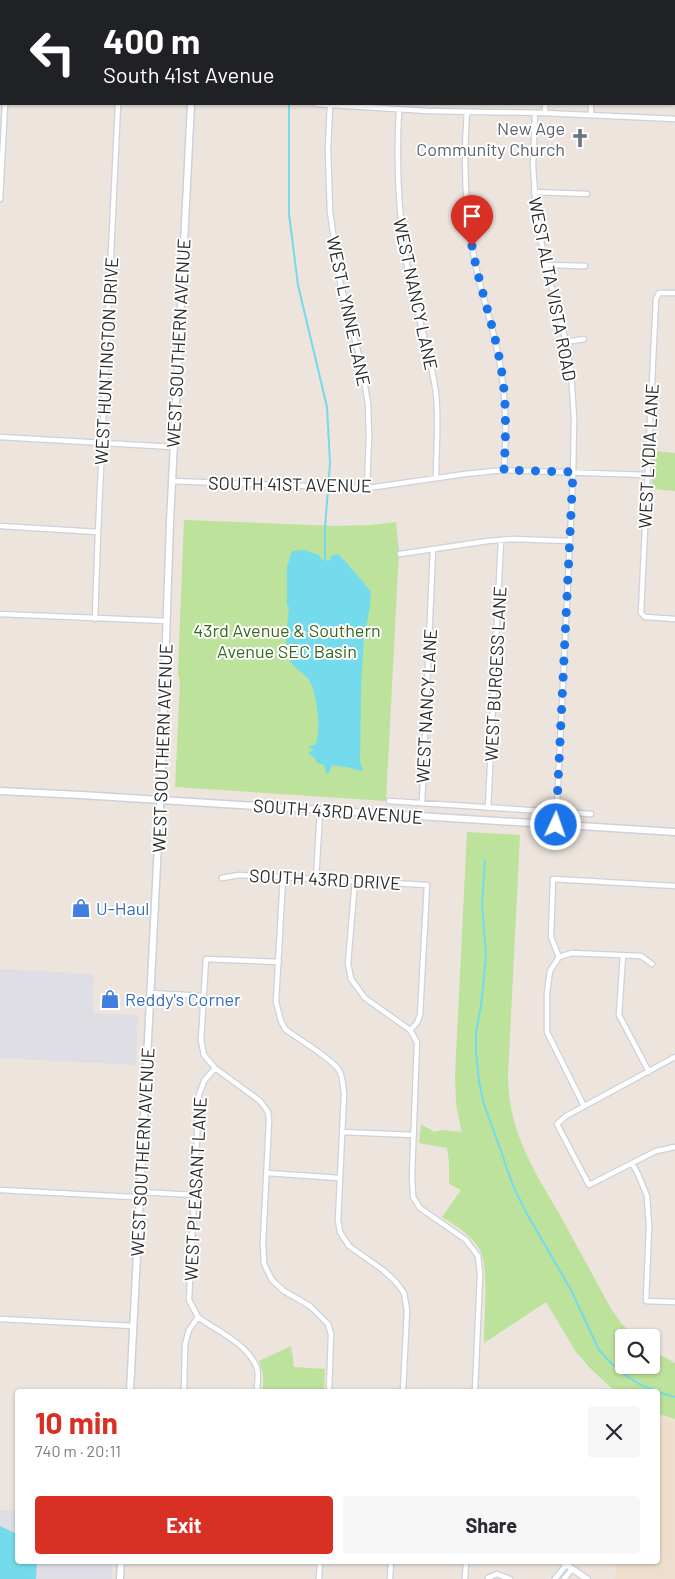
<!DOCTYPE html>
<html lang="en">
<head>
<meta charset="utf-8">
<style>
  :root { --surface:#fff; --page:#f7f7f7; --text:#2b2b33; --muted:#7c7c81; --accent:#d93025 }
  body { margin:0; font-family:Barlow,sans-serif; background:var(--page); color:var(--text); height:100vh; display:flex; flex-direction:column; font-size:19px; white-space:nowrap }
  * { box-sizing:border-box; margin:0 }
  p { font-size:16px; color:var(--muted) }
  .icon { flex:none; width:28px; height:28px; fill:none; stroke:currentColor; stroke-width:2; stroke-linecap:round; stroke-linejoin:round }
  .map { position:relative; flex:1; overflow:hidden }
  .drawer { position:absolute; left:15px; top:1389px; width:645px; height:175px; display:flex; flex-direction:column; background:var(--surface); border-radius:5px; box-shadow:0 1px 4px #0004 }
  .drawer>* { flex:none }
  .guide { position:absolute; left:0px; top:0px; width:675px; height:105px; box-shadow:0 1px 4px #0004; background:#202124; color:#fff; overflow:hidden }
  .tools { position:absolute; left:615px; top:1329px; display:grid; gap:10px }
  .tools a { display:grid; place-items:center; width:45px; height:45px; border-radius:5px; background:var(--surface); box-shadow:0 1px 4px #0004; font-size:25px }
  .pin { position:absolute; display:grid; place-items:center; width:42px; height:42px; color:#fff; margin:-51px -21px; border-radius:50% 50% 50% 0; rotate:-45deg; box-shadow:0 0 5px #0007 }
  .pin .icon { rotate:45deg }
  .me { position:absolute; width:55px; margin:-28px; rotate:3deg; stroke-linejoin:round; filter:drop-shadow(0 0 4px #0008) }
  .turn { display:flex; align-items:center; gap:18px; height:105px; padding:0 20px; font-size:22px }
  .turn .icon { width:65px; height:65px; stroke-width:2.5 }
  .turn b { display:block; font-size:35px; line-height:42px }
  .round { display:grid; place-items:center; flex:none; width:52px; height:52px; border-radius:5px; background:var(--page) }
  .headline { display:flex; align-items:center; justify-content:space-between; height:85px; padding:0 20px }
  h1 { font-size:30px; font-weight:700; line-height:38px; color:var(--accent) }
  .button { display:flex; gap:10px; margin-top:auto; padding:10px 20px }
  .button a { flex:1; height:58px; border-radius:5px; background:var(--accent); color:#fff; font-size:20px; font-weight:700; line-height:58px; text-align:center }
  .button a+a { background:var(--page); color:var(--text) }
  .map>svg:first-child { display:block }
</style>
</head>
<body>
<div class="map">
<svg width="675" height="1579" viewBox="0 0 675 1579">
  <rect width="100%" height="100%" fill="#ece4dd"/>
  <path fill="#dfdee5" d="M0 969 94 974 93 1013 138 1015 136 1065 0 1058Z
    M0 1510H17L18 1561H112V1579H0Z"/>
  <path fill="#eedfcd" d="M658 1416 675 1421V1579H615L616 1561H658Z"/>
  <path fill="#bce29b" d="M653 451 675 453V491L652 489Z
    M184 520 337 526 371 525 396 522 399 551 386 801 175 787 180 683 178 673Z
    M467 832 520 835 508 1075C508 1129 532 1168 559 1213 576 1244 593 1276 610 1307L621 1323 635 1337 624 1338V1365H651V1350L675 1363V1419L658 1414V1391H616L609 1386 589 1367 576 1352 546 1302 484 1343C484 1321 489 1267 480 1250 472 1235 456 1226 442 1217L461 1190 449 1184V1162L447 1148 419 1143 421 1124 434 1132 443 1130 461 1132 462 1133 456 1104 455 1075Z
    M291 1346 294 1367 325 1369 324 1391H263V1374L259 1361Z"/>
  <path fill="#73dbec" d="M305 550 319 555 321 559 327 561 330 560 331 556 338 554C341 556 369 588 370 591 373 599 365 629 364 640 360 680 361 722 360 762L363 770 360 771C352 767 341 767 332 765L329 773H326L324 765 317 763 315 758 309 754 308 752 315 750 309 748V746L315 745C322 733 317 692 309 680 304 673 294 668 290 661 283 650 288 620 289 607L287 605V567L292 551Z
    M0 1526 17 1534 18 1561H37L36 1579H0Z"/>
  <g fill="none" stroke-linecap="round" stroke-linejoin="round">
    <path stroke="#73dbec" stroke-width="2" d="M289 105V214L298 285 327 407 330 463 325 528V561
      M485 860 482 903 486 957 481 1006 476 1032V1053L479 1081 483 1101 514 1188 527 1214 571 1290 599 1350 611 1363 628 1377 641 1385 656 1391
      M658 1392 675 1397"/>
    <path stroke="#73dbec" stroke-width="6" d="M206 1V0"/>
    <g stroke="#ccd1dc" stroke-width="7">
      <path id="minor" d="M123 1V0
        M550 1V0
        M674 12H675
        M674 77H675
        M0 83H1
        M316 104 428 111 545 113 675 119
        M330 105 328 150 330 212 340 282 362 367 368 404 369 438 367 487
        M399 109C396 165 398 220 409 276 417 316 431 354 436 394 439 422 436 450 436 478
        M467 112C463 164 465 216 476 267 482 295 491 321 497 349 506 388 507 430 504 470
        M535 113 533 166 536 208 544 259 566 342 571 373 574 418 573 478 556 825
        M545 113V104
        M591 115V104
        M534 192 587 194
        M0 199 5 104
        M546 265 585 266
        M675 293H659L656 299 641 613 645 617 675 619
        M566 342 584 339
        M0 437 173 447
        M172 481 359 488 375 487 465 474 504 470 647 475
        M0 526 98 532
        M400 554 488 541 513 539 569 541
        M0 614 167 621
        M95 619 98 532 118 104
        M389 801 591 814
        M422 803 433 549
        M488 808 501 540
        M283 877 276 1002 281 1021 285 1029C298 1039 331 1058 339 1070 343 1077 343 1086 344 1094L338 1220 340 1232 349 1246 383 1270 396 1282 404 1293 407 1310 403 1391
        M222 878 239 875 427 885 420 1015 417 1023 410 1030
        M316 879 320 811
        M355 881 348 963 351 979 365 998 410 1030 417 1042 412 1175 413 1197 420 1208 466 1240 478 1256 480 1274 475 1391
        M623 955 619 1015 649 1072
        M559 957 572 953 641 956 652 964
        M150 993 204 996
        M675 1057 566 1116 557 1124 589 1185 656 1151 675 1147
        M215 1068 260 1101 268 1112 269 1120 263 1242 264 1264 272 1280 284 1291 310 1306 328 1324 331 1334 329 1391
        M584 1106 547 1032V993L550 971 559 957 551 937 553 879 675 886
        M342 1132 414 1135
        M632 1163 638 1174 647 1196 649 1226 646 1301 675 1302
        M267 1173 339 1178
        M0 1190 133 1197 141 1192 194 1195
        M198 1317C218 1332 247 1343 257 1368 259 1375 257 1384 257 1391
        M0 1319 134 1326
        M184 1391 185 1344 189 1330 198 1317 189 1300 199 1095 204 1081 215 1068 204 1055 201 1040 206 959 279 962
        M488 1578 497 1574 510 1579
        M319 1579 320 1561
        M390 1579 391 1561
        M465 1579 466 1561
        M555 1579 566 1565
        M564 1579 572 1569"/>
    </g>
    <g stroke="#ccd1dc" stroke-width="8">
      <path id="tertiary" d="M561 1561 587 1579"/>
    </g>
    <g stroke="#ccd1dc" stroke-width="9">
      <path id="secondary" d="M196 1V0
        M0 791 81 795 675 832
        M130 1391 161 786 170 522 191 104
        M120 1579 121 1561"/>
    </g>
    <use href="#minor" stroke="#fff" stroke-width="4.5"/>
    <use href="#tertiary" stroke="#fff" stroke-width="5.5"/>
    <use href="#secondary" stroke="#fff" stroke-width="6"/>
  </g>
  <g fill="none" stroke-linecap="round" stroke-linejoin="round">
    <path stroke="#1a73e8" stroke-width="9" stroke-dasharray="0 16.2" d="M472 246C479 286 493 323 500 362 507 397 506 435 504 470L573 472 556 825"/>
  </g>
  <defs>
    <g id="church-bare" transform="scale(1.5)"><path d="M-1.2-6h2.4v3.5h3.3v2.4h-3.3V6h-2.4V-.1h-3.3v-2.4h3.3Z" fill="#6b7280" stroke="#fff" stroke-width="2.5" paint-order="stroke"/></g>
    <g id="shop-bare" transform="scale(1.5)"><path d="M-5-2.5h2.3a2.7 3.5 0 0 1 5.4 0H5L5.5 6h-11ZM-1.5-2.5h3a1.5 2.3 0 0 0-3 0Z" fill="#3f7fe0" stroke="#fff" stroke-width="2.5" paint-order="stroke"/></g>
  </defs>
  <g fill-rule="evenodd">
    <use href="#church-bare" x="580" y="138"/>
    <use href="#shop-bare" x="81" y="908"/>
    <use href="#shop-bare" x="110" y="999"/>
  </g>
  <g text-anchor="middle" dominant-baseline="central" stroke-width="4" stroke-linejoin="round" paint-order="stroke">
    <g font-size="18" fill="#5b616d" stroke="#fff" text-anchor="end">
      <text x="565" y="128">New Age<tspan x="565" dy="21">Community Church</tspan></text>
    </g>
    <g font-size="18" fill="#2b2b2b" stroke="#fff">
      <text transform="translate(553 289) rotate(79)">WEST ALTA VISTA ROAD</text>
      <text transform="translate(416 294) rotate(78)">WEST NANCY LANE</text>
      <text transform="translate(349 311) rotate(78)">WEST LYNNE LANE</text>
      <text transform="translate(178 343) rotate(-87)">WEST SOUTHERN AVENUE</text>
      <text transform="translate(106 361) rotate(-87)">WEST HUNTINGTON DRIVE</text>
      <text transform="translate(648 456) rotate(-87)">WEST LYDIA LANE</text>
      <text transform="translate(290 484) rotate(1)">SOUTH 41ST AVENUE</text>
      <text transform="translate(495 674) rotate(-87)">WEST BURGESS LANE</text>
      <text transform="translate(426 706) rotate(-87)">WEST NANCY LANE</text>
      <text transform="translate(162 748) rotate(-88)">WEST SOUTHERN AVENUE</text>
      <text transform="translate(338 811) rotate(4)">SOUTH 43RD AVENUE</text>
      <text transform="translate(325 879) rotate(3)">SOUTH 43RD DRIVE</text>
      <text transform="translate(142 1152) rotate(-87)">WEST SOUTHERN AVENUE</text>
      <text transform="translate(195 1189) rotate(-87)">WEST PLEASANT LANE</text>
    </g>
    <g font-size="18" fill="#35671c" stroke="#fff">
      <text x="287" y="630">43rd Avenue &amp; Southern<tspan x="287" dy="21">Avenue SEC Basin</tspan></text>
    </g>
    <g font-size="18" fill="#366cbe" stroke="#fff" text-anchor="start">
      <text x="96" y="908">U-Haul</text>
      <text x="125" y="999">Reddy's Corner</text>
    </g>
  </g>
</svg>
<div class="tools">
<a><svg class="icon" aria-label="search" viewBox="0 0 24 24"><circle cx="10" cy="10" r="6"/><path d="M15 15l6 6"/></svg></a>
</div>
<div class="pin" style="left:472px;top:246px;background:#d93025"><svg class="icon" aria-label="arrive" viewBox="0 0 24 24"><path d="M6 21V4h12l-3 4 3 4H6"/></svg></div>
<svg class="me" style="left:556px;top:825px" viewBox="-20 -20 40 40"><circle r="17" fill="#1a73e8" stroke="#fff" stroke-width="3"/><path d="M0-11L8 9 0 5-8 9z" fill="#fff"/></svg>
<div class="guide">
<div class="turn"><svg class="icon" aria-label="left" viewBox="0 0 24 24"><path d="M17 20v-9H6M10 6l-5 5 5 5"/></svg><div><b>400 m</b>South 41st Avenue</div></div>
</div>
<section class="drawer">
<div class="headline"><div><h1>10 min</h1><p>740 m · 20:11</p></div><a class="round"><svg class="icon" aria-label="close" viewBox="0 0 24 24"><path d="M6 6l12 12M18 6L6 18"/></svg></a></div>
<div class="button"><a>Exit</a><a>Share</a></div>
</section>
</div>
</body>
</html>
